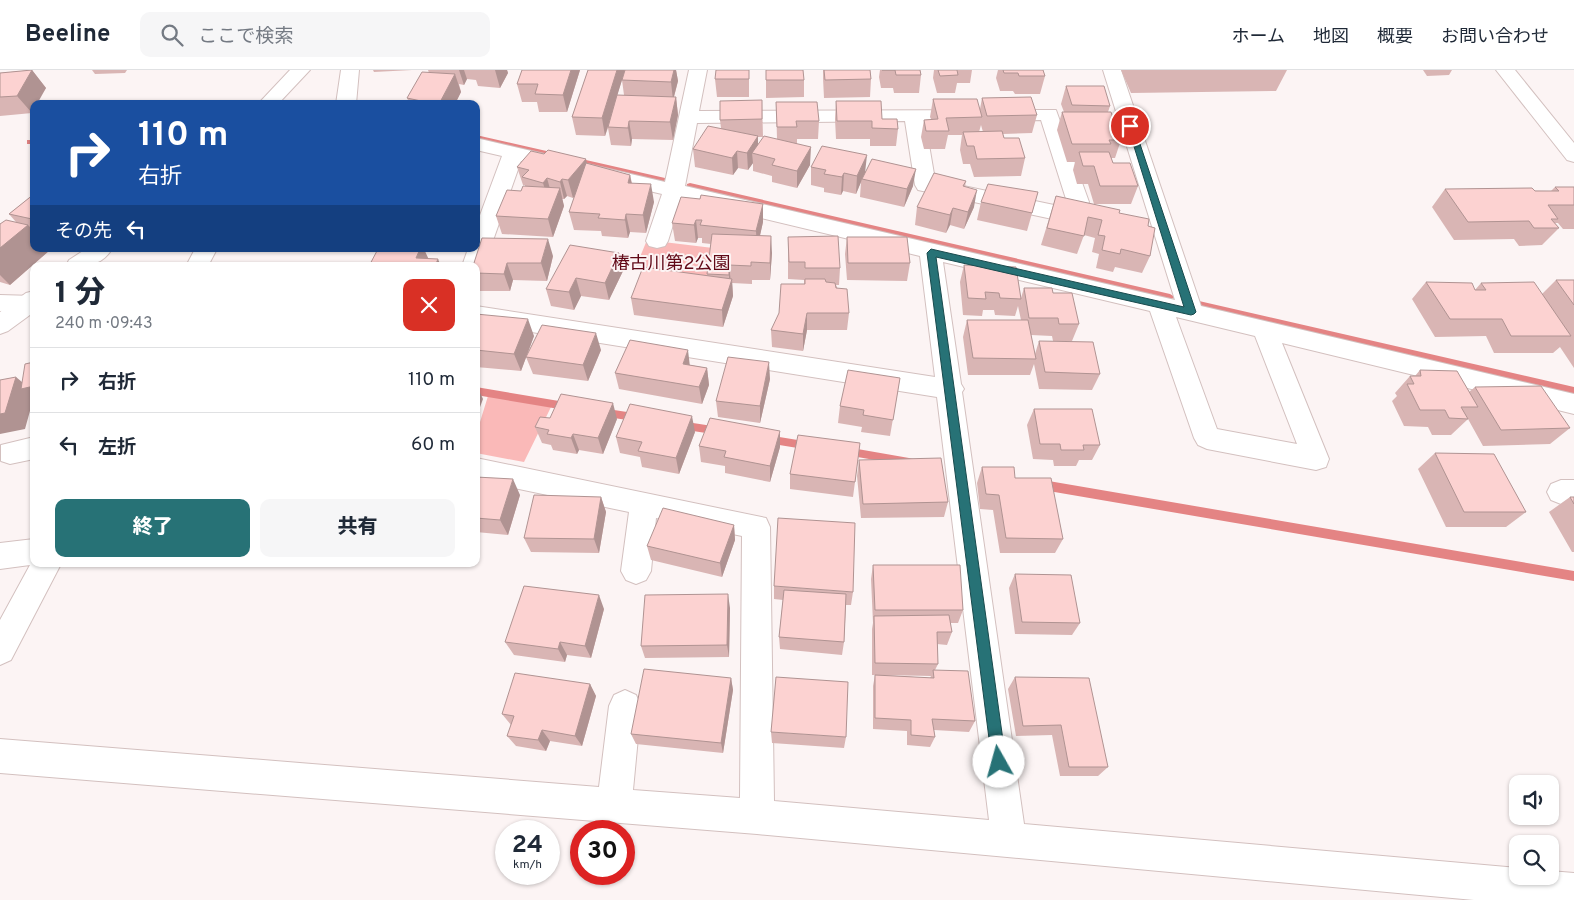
<!DOCTYPE html>
<html lang="ja">
<head>
<meta charset="utf-8">
<style>
  :root { --surface:#fff; --page:#f6f6f7; --text:#1f2937; --muted:#747a83; --line:#e0e1e3; --accent:#277276 }
  body { margin:0; font-family:Overpass,"Noto Sans JP",sans-serif; background:var(--page); color:var(--text); height:100vh; display:flex; flex-direction:column; font-size:19px; white-space:nowrap }
  * { box-sizing:border-box; margin:0 }
  p { font-size:16px; color:var(--muted) }
  .icon { flex:none; width:28px; height:28px; fill:none; stroke:currentColor; stroke-width:2; stroke-linecap:round; stroke-linejoin:round }
  .map { position:relative; flex:1; overflow:hidden }
  .drawer { position:absolute; left:30px; top:192px; width:450px; height:305px; display:flex; flex-direction:column; background:var(--surface); border-radius:10px; box-shadow:0 1px 4px #0004 }
  .drawer>* { flex:none }
  .hud { position:absolute; left:30px; top:30px; width:450px; height:152px; border-radius:10px; box-shadow:0 1px 4px #0004; background:#1a4fa0; color:#fff; overflow:hidden }
  .tools { position:absolute; left:1509px; top:705px; display:grid; gap:10px }
  .tools a { display:grid; place-items:center; width:50px; height:50px; border-radius:10px; background:var(--surface); box-shadow:0 1px 4px #0004; font-size:25px }
  .speed { position:absolute; left:495px; top:750px; display:flex; gap:10px; font-size:25px; font-weight:700; text-align:center }
  .speed>* { display:grid; place-content:center; width:65px; height:65px; border-radius:50%; background:var(--surface); box-shadow:0 1px 4px #0004; line-height:1 }
  .speed small { font-size:12px; font-weight:400 }
  .speed .limit { border:8px solid #d22; background:#fff; color:#111 }
  .pin { position:absolute; display:grid; place-items:center; width:42px; height:42px; color:#fff; margin:-21px; border:2px solid #fff; border-radius:50%; box-shadow:0 1px 5px #0007 }
  .me { position:absolute; width:55px; margin:-28px; rotate:353deg; stroke-linejoin:round; filter:drop-shadow(0 0 4px #0008) }
  .turn { display:flex; align-items:center; gap:18px; height:105px; padding:0 25px; font-size:22px }
  .turn .icon { width:65px; height:65px; stroke-width:2.5 }
  .turn b { display:block; font-size:35px; line-height:42px }
  .then { display:flex; align-items:center; height:48px; padding:0 25px; background:#0003; gap:10px; font-size:19px }
  .round { display:grid; place-items:center; flex:none; width:52px; height:52px; border-radius:10px; background:var(--page) }
  .summary { display:flex; align-items:center; justify-content:space-between; height:85px; padding:0 25px }
  h1 { font-size:30px; font-weight:800; line-height:38px }
  .button { display:flex; gap:10px; margin-top:auto; padding:10px 25px }
  .button a { flex:1; height:58px; border-radius:10px; background:var(--accent); color:#fff; font-size:20px; font-weight:800; line-height:58px; text-align:center }
  .button a+a { background:var(--page); color:var(--text) }
  ul { padding:0; list-style:none }
  li { display:flex; align-items:center; gap:15px; height:65px; padding:0 25px; border-top:1px solid var(--line) }
  li div { flex:1 }
  li b { display:block; font-size:19px }
  li em { font-style:normal }
  header { display:flex; align-items:center; gap:30px; box-sizing:border-box; height:70px; padding:0 25px; background:var(--surface); border-bottom:1px solid var(--line) }
  header strong { font-size:24px }
  nav { display:flex; gap:28px; margin-inline-start:auto; font-size:18px }
  .search { width:350px; height:45px; background:var(--page); display:flex; align-items:center; gap:12px; box-sizing:border-box; padding:0 18px; border-radius:10px; color:var(--muted); font-size:19px }
  .map>svg:first-child { display:block }
</style>
</head>
<body>
<header>
<strong>Beeline</strong>
<div class="search"><svg class="icon" aria-label="search" viewBox="0 0 24 24"><circle cx="10" cy="10" r="6"/><path d="M15 15l6 6"/></svg>ここで検索</div>
<nav><a>ホーム</a><a>地図</a><a>概要</a><a>お問い合わせ</a></nav>
</header>
<div class="map">
<svg width="1574" height="830" viewBox="0 0 1574 830">
  <rect width="100%" height="100%" fill="#fcf4f4"/>
  <path fill="#fab9b8" d="M647 170 713 178 708 219 635 199Z
    M488 326 551 337 524 392 476 383V365Z"/>
  <g fill="none" stroke-linecap="round" stroke-linejoin="round">
    <path fill="#e48484" fill-rule="evenodd" d="M333 30H336L340 32 339 34H329Z
      M476 65 665 108 669 111 665 114 476 70Z
      M27 70H34V74H27Z
      M690 113 1170 224 1175 227 1170 230 687 118V114Z
      M1199 231 1574 317V325L1196 236 1194 234Z
      M476 317 571 333 576 337 571 341 476 325Z
      M601 338 640 344 645 348 640 352 601 346 596 342Z
      M680 351 719 357 724 361 719 365 680 359 675 355Z
      M767 365 810 372 814 373 815 376 814 379 810 380 767 373 762 369Z
      M846 377 909 388 913 389 915 392 913 395 909 396 846 385 842 384 841 381 842 378Z
      M1037 409 1574 501V511L1037 419 1033 417 1031 414 1033 411Z"/>
    <g stroke="#d3c0bf" stroke-width="2">
      <path id="minor" d="M341 0H359L356 34H336Z
        M689 0H707L699 41 1056 40 1089 132 1086 137 1057 150 918 120 915 115 905 51 697 53 685 116 1175 230 1103 0H1121L1201 236 1574 324V344L1282 273 1329 389 1326 397 1316 400 1207 379 1198 375 1194 368 1150 241 943 192 961 314 964 319 962 322 1024 754 1518 798V806H1550V801L1574 803V830H1474L757 764 0 703V669L599 717 609 636 614 625 625 620 636 625 641 636 633 720 740 728 742 466 656 448 651 501 646 510 636 514 626 510 621 501 629 442 476 410V388L766 448 770 457 774 731 989 750 937 327 476 253V236L935 307 920 186 681 129 668 171 665 176 657 178 649 176 646 171 662 124 521 91 484 196 481 202 476 203V196H462L468 179H476V156L502 86 476 80V68L665 112ZM1041 50 1066 129 1054 135 935 110 925 51ZM1176 247 1255 266 1297 374 1217 359Z
        M195 179H217L208 196H186Z
        M0 225 34 226V240L0 241Z
        M34 367V389L10 394 1 391V375Z
        M1561 410H1574V434H1561L1551 430 1547 422 1551 414Z
        M34 469V494H61L11 590 0 595V550L30 495 0 499V473Z"/>
    </g>
    <g stroke="#d3c0bf" stroke-width="2">
      <path id="tertiary" d="M1496 0H1515L1574 73V92L1567 90Z"/>
    </g>
    <g stroke="#d3c0bf" stroke-width="2">
      <path id="primary" d="M290 0H310L278 34H258Z
        M86 179H112C101 197 85 196 66 196L69 190Z
        M34 221V242L8 261 0 264V242L26 223Z"/>
    </g>
    <use href="#minor" fill="#fff" fill-rule="evenodd"/>
    <use href="#tertiary" fill="#fff" fill-rule="evenodd"/>
    <use href="#primary" fill="#fff" fill-rule="evenodd"/>
  </g>
  <path fill="#d9b5b4" fill-rule="evenodd" d="M32 0 46 18 34 34V40L32 43 0 46V3Z
    M92 0H127L125 3 95 4Z
    M373 0H412L374 2Z
    M428 0H507L508 3 500 18 478 16 476 10 467 9 464 15 459 14 461 22 455 34H410L407 28 429 3Z
    M522 0H580L567 42H539L537 32H522L517 14Z
    M588 0H676L678 11 674 27H676L678 45 673 70 632 69 631 76 611 75 608 58 605 66 576 65 572 47ZM622 10 624 25H617Z
    M749 0V27H717L715 9Z
    M766 0 804 10V27L766 28Z
    M823 0H870L871 9 870 27 824 28 823 8Z
    M880 0H920L921 5 919 23H894L893 18H881L879 7Z
    M934 0H972L970 13H957L955 23H937L933 8Z
    M998 0H1043L1045 6 1040 24H1015L1013 21H1000L996 8Z
    M1121 0H1287L1276 21 1131 23Z
    M1423 0H1452L1449 5 1427 6Z
    M1066 16 1110 36 1108 42 1121 70 1115 88H1111L1113 93 1138 116 1131 134H1094L1088 114H1077L1073 100 1075 92H1067L1057 60 1062 42H1064L1061 34Z
    M982 28 1037 45 1032 63 1003 64 1004 68 1025 88 1021 106 974 107 970 94H963L960 80 962 65H948L945 79H924L921 67 924 50 931 49 930 47 933 29 980 39ZM981 55 983 62H979Z
    M762 30 763 67H758V75L777 69 776 32 819 51 818 69H797V74L810 95 797 118 772 112V106L753 101V93L748 100 738 98 733 105 695 97 693 79 721 58 720 50Z
    M836 31 882 49 898 59 896 76H870V69H836L835 49Z
    M587 93 630 105 632 113 654 132 646 163 630 162 628 168 602 166 601 161 574 160 569 142 576 125 573 128 567 126 564 129H562L564 136 553 167 502 164 496 146 521 121 525 116V115H523L517 97Z
    M811 97 866 101 913 116 904 137 860 127 861 112 856 124 843 121 841 125 824 122V118L811 115Z
    M966 111 965 117 974 137 964 159 950 155 946 163 915 155 917 137Z
    M1555 117H1574V159H1563L1558 153H1555L1559 158 1542 175 1519 176 1514 169 1454 170 1432 137 1445 119 1551 121Z
    M1038 122 1027 161 977 150 981 132Z
    M34 124V179L50 180 10 215 0 212V154L16 152 9 144Z
    M1056 126 1148 156 1150 186 1142 203 1115 197 1113 202 1096 198 1099 184 1092 182 1095 168 1084 165 1077 184 1041 175Z
    M763 134V152L760 165 772 183 770 210H752V214L732 213 733 226 723 257 634 245 631 228 707 206 711 174 702 173V168H698L696 173 675 171 672 153Z
    M788 167 840 198 839 215H836L849 243 847 260H807L803 281 772 277 771 260 804 214V210L788 209Z
    M847 167 910 193 907 211 847 210 845 184Z
    M619 183 623 201 609 230 581 226 574 240 551 236 546 219Z
    M553 186 547 211 513 210 510 221H478L476 216V196Z
    M964 195 1021 228 1024 218 1053 223 1079 254 1072 271H1053L1052 266 1031 265 1035 284 1039 271 1100 304 1092 320 1039 319 1034 294 1030 305H968L963 267 967 250H1021L1018 236 1015 246 995 245 994 240H983L982 246 963 245 960 212Z
    M1556 210H1574V298L1560 277 1553 283H1494L1486 266 1435 267 1412 229 1426 212 1475 220 1481 213 1542 224Z
    M476 244 534 266 521 301 476 297Z
    M601 280 588 311 533 304 526 287Z
    M690 295 707 298 709 315 702 334 619 319 615 303Z
    M1420 300 1469 322 1475 317 1570 358 1550 374 1483 376 1468 349 1451 365H1432L1428 357 1404 356 1392 331 1397 326 1395 323 1410 306H1415Z
    M900 308 890 366 861 362 862 357 838 353 840 336Z
    M770 309 760 353 718 347 716 331Z
    M1034 339 1100 375 1092 390H1079L1076 396H1054L1053 390 1033 389 1027 355Z
    M550 348 617 349 603 384 579 380 577 384 553 380 551 375 542 373 535 357Z
    M695 362 679 404 642 397 640 387 620 383 616 367Z
    M699 376 780 377 770 412 725 403V396L701 392Z
    M1435 383 1526 442 1506 457H1446L1418 399Z
    M858 389 853 427 790 419V404Z
    M859 390 948 432 944 447 861 448 857 406Z
    M982 397 1015 408 1063 469 1055 483H1000L993 440 980 439 977 413Z
    M476 407 520 425 508 465 476 462Z
    M601 427 606 442 599 483 531 482 524 468Z
    M1570 427H1574V482H1572L1549 442Z
    M734 455 735 470 722 507 651 490 647 476Z
    M873 495 963 540 958 553H950L952 562 947 575 937 574 938 594 935 600 975 651 969 662 934 660 935 667 930 677 907 675V661L873 659V616L875 605H872V559L873 553 871 509ZM883 605 931 606 930 608Z
    M1015 504 1080 553 1072 565 1015 564 1009 518Z
    M774 516 853 522 851 535H846L844 572 842 585 780 579 779 567 783 530 774 529Z
    M730 538 729 587 645 588 641 576Z
    M604 539 591 588 567 585 565 592 514 585 505 572Z
    M1015 607 1108 697 1098 706H1060L1052 665 1016 666 1008 619Z
    M731 608 733 620 723 683 636 674 631 664Z
    M590 614 596 626 582 676 550 671 546 681 516 676 507 666 511 655 502 644Z
    M771 662 846 667 844 678 772 673Z"/>
  <path fill="#b09392" d="M32 0 46 18 37 34H34V40L32 43 17 26Z
    M459 0H464L467 9 464 15Z
    M495 0H507L508 3 500 18Z
    M571 0H580L567 42 563 25Z
    M617 0H625L605 66 602 48Z
    M674 0H676L678 11 673 30 671 12Z
    M455 4 461 22 455 34H439Z
    M676 27 678 45 673 70 670 52Z
    M629 51 632 69 631 76 628 58Z
    M758 66V83H752L753 93 748 100 747 83Z
    M476 73 480 84 476 93Z
    M811 77 810 95 797 118V101Z
    M737 81 738 98 733 105 732 88Z
    M867 85 865 103 862 109 861 112 856 124 857 106Z
    M586 89 590 107 573 128 568 110Z
    M916 99 913 116 904 137 907 119Z
    M844 103 843 121 841 125 842 107Z
    M630 105 633 122 628 113Z
    M476 106 479 115 476 117Z
    M547 108 552 126 548 130 543 113Z
    M562 109 567 126 564 129 560 112Z
    M651 114 654 132 646 163 643 145Z
    M560 118 564 136 553 167 548 149Z
    M977 120 974 137 964 159 968 142Z
    M763 134V152L757 179 756 161Z
    M953 138 950 155 946 163 950 145Z
    M626 144 630 162 628 168 625 150Z
    M696 150 698 168 696 173 694 155Z
    M28 155 34 161V179H50V180L10 215 0 205V160Z
    M771 166 772 183 770 210V193Z
    M548 169 553 186 547 211 541 193Z
    M420 179H424L430 192 416 188Z
    M619 183 623 201 609 230 605 213Z
    M438 189 441 196H435Z
    M507 193 513 210 510 221 504 204Z
    M729 195 731 213 732 209 733 226 723 257 722 240 729 217Z
    M576 208 581 226 574 240 569 222Z
    M807 243V260L803 281V264Z
    M528 249 534 266 521 301 514 284Z
    M596 263 601 280 588 311 583 295Z
    M688 280 690 297 683 294Z
    M769 292 770 309 760 353V336Z
    M707 298 709 315 702 334 699 317Z
    M16 307 28 317 34 316V330H33L25 359 0 364V344Z
    M476 314 483 329 476 348Z
    M613 333 617 349 603 384 598 368Z
    M692 346 695 362 679 404 676 388Z
    M780 361V377L770 412V396Z
    M573 364 579 380 577 384 571 368Z
    M513 409 520 425 508 465 500 450Z
    M601 427 606 442 599 483 594 469Z
    M734 455 735 470 722 507 720 493Z
    M728 524 730 538 729 587 727 575Z
    M599 525 604 539 591 588 585 576Z
    M560 572 567 585 565 592 558 579Z
    M731 608 733 620 723 683 721 673Z
    M590 614 596 626 582 676 575 666Z
    M542 660 550 671 546 681 538 670Z"/>
  <path fill="#fcd2d1" stroke="#b09392" d="M32 0 17 26 0 27V3Z
    M522 0H571L563 25 535 24 538 14H517Z
    M588 0H617L602 48 572 47Z
    M625 0H674L671 12 622 10Z
    M716 0H749V9H715Z
    M766 0H803L804 10H766Z
    M824 0H870L871 9 825 10Z
    M882 0H920L921 5H896L895 0Z
    M938 0H957L958 5 940 6Z
    M1003 0H1043L1045 6H1019L1018 3H1004Z
    M422 2 455 4 439 34H435L407 28Z
    M1066 16H1104L1110 36 1072 35Z
    M617 25 676 27 670 52 629 51 628 58 608 57Z
    M1031 27 1037 45 987 46 982 28Z
    M933 29H977L982 47 946 48 949 61H926L924 50 938 49Z
    M762 30V49L720 50V31Z
    M836 31H881L882 49H897L898 59 872 58V51H837Z
    M776 32H817L819 51H796L797 57H777Z
    M1062 42H1111L1121 70H1109L1111 74H1072Z
    M708 56 758 66 747 83 737 81 732 88 693 79Z
    M1002 61 1004 68H1019L1025 88 977 89 974 76H967L963 62Z
    M764 66 811 77 797 101 772 95 775 89 752 83Z
    M822 76 867 85 857 106 844 103 842 107 824 104 826 100 811 97Z
    M548 80 586 89 568 110 562 109 560 112 547 108 543 113 522 107 529 100 517 97 531 81 544 84Z
    M1079 82H1109L1113 93H1130L1138 116H1100L1094 96H1083Z
    M872 89 916 99 907 119 862 109Z
    M586 93 630 105 628 113 651 114 643 145 626 144 625 150 598 148 600 144 569 142Z
    M934 103 966 111 963 116 977 120 968 142 953 138 950 145 917 137Z
    M988 114 1038 122 1032 143 981 132Z
    M523 116 560 118 548 149 496 146 507 120 521 121Z
    M1555 117H1574V135H1548L1558 149H1551L1559 158H1534L1529 151 1468 152 1445 119 1532 118 1535 121H1559Z
    M34 124V148L32 149 9 144Z
    M701 125 763 134 756 161 700 155 702 150H696L694 155 672 153 681 127 700 129Z
    M1056 126 1120 140 1119 143 1149 149 1148 156 1155 158 1150 186 1121 179 1120 184 1102 180 1105 166 1098 165 1102 150 1088 147 1084 166 1047 158Z
    M6 150 28 155 0 178V154Z
    M712 164 771 166 770 193 751 192V196L729 195V205L707 204Z
    M838 166 840 198H805V192H789L788 167Z
    M847 167H907L910 193H848Z
    M482 168 548 169 541 193H507L504 204 476 203V196H473Z
    M570 175 619 183 605 213 576 208 569 222 546 219Z
    M378 179H420L416 188 438 189 435 196H369Z
    M964 195 1016 197 1021 229 1000 228 999 223 985 222 986 229 968 228Z
    M643 197 732 209 722 240 631 228Z
    M805 209H825L826 212 835 213 836 218 847 219 849 243H807L803 264 771 260 779 243 781 214H805Z
    M1556 210H1574V235Z
    M1426 212 1472 213 1475 220H1486L1481 213 1534 212 1571 266H1511L1502 249H1450Z
    M1024 218H1052L1053 223H1072L1079 254H1059L1058 248H1029Z
    M476 244 528 249 514 284 476 280Z
    M967 250H1028L1036 289 973 288Z
    M542 255 596 263 583 295 526 287Z
    M630 270 688 280 683 294 707 298 699 317 615 303Z
    M1039 271 1093 272 1100 304 1045 302Z
    M728 287 769 292 760 336 716 331Z
    M34 292V316L21 319 25 294Z
    M848 300 900 308 893 350 863 345 864 340 840 336Z
    M1420 300 1457 301 1478 337H1461L1468 349 1449 348 1445 340H1420L1407 314H1414L1410 306H1421Z
    M16 307 5 343 0 344V310Z
    M1541 316 1570 358 1501 360 1475 317Z
    M561 324 613 333 598 368 573 364 571 368 547 364 549 360 535 357 540 347 550 348Z
    M630 334 692 346 676 388 638 381 642 372 616 367Z
    M1034 339H1092L1100 375H1083L1084 380H1061L1060 374H1040Z
    M710 348 780 361 770 396 724 387 726 381 699 376Z
    M798 365 860 373 855 412 790 404Z
    M1435 383 1494 384 1526 442H1464Z
    M941 388 948 432 863 434 859 390Z
    M982 397H1014L1015 408H1051L1063 469 1006 468 999 425 986 424Z
    M476 407 513 409 500 450 476 448Z
    M534 425 601 427 594 469 524 468Z
    M1570 427H1574V434Z
    M663 438 734 455 720 493 647 476Z
    M778 448 855 453 853 522 774 516Z
    M873 495H960L963 540H875Z
    M1015 504 1071 505 1080 553 1022 552Z
    M524 516 599 525 585 576 560 572 558 579 505 572Z
    M784 520 846 524 844 572 779 567Z
    M728 524 727 575 641 576 645 525Z
    M949 545 952 562H937L938 594 875 593 874 546Z
    M644 599 731 608 721 673 631 664Z
    M933 600 968 601 975 651 932 649 935 667 911 665V650L875 648V605L934 608Z
    M515 603 590 614 575 666 542 660 538 670 507 666 514 646 502 644Z
    M776 607 848 612 846 667 771 662Z
    M1015 607 1089 608 1108 697H1069L1061 655 1023 656Z"/>
  <path fill="#277276" stroke="#194a4d" d="M1127 54 1134 56 1196 242 1194 244 1191 245 936 187 1006 692 1004 697 999 699 994 697 992 692 927 183 931 179 1184 237Z"/>
  <g text-anchor="middle" dominant-baseline="central" stroke-width="4" stroke-linejoin="round" paint-order="stroke">
    <g font-size="18" fill="#610917" stroke="#fcf4f4">
      <text x="671" y="194">椿古川第2公園</text>
    </g>
  </g>
</svg>
<div class="tools">
<a><svg class="icon" aria-label="sound" viewBox="0 0 24 24"><path d="M4 9h4l5-4v14l-5-4H4zM17 9q2 3 0 6"/></svg></a>
<a><svg class="icon" aria-label="search" viewBox="0 0 24 24"><circle cx="10" cy="10" r="6"/><path d="M15 15l6 6"/></svg></a>
</div>
<div class="speed"><div>24<small>km/h</small></div><div class="limit">30</div></div>
<div class="pin" style="left:1130px;top:56px;background:#d93025"><svg class="icon" aria-label="arrive" viewBox="0 0 24 24"><path d="M6 21V4h12l-3 4 3 4H6"/></svg></div>
<svg class="me" style="left:999px;top:692px" viewBox="-20 -20 40 40"><circle r="19" fill="#fff"/><path d="M0-13L10 11 0 6-10 11z" fill="#277276"/></svg>
<div class="hud">
<div class="turn"><svg class="icon" aria-label="right" viewBox="0 0 24 24"><path d="M7 20v-9h11M14 6l5 5-5 5"/></svg><div><b>110 m</b>右折</div></div>
<div class="then">その先<svg class="icon" aria-label="left" viewBox="0 0 24 24"><path d="M17 20v-9H6M10 6l-5 5 5 5"/></svg></div>
</div>
<section class="drawer">
<div class="summary"><div><h1>1 分</h1><p>240 m · 09:43</p></div><a class="round" style="background:#d93025;color:#fff"><svg class="icon" aria-label="close" viewBox="0 0 24 24"><path d="M6 6l12 12M18 6L6 18"/></svg></a></div>
<ul>
<li><svg class="icon" aria-label="right" viewBox="0 0 24 24"><path d="M7 20v-9h11M14 6l5 5-5 5"/></svg><div><b>右折</b></div><em>110 m</em></li>
<li><svg class="icon" aria-label="left" viewBox="0 0 24 24"><path d="M17 20v-9H6M10 6l-5 5 5 5"/></svg><div><b>左折</b></div><em>60 m</em></li>
</ul>
<div class="button"><a>終了</a><a>共有</a></div>
</section>
</div>
</body>
</html>
